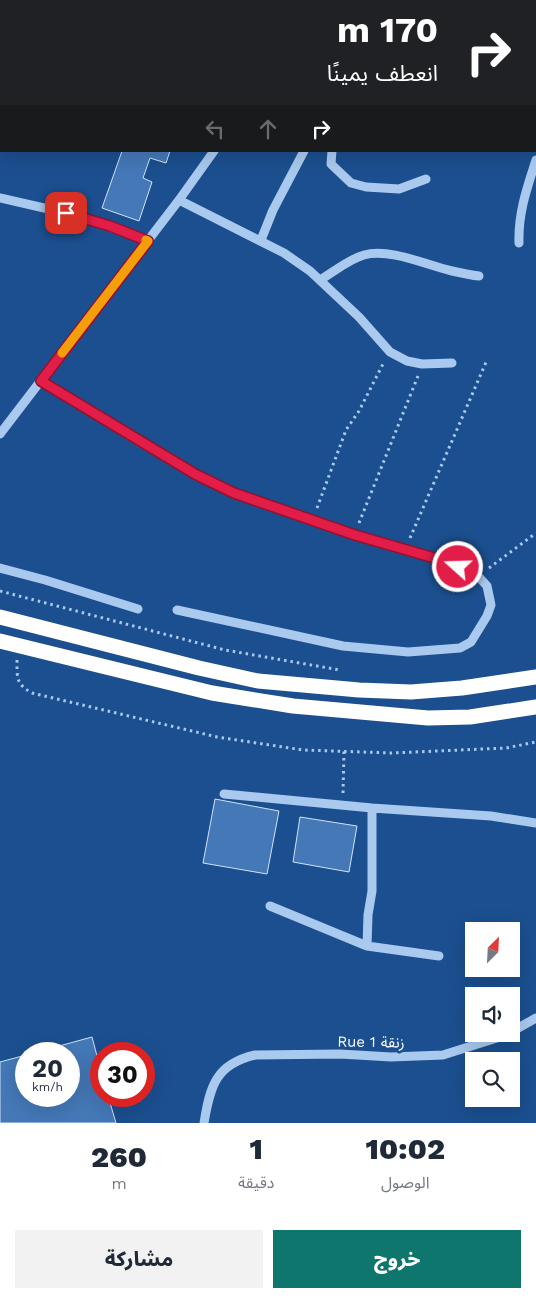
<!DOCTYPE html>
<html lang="ar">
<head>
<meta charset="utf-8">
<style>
  :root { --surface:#fff; --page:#f2f2f3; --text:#1f2937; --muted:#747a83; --accent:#0f766e }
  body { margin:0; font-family:"Work Sans","Noto Sans Arabic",sans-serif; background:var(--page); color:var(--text); direction:rtl; height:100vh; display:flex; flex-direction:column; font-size:19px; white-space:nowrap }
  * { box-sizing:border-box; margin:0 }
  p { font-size:16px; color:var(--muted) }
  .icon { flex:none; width:28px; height:28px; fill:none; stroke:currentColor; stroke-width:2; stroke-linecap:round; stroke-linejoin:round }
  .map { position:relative; height:1123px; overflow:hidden; direction:ltr }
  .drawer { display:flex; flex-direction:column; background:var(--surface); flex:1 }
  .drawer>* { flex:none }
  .guide { position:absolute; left:0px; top:0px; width:536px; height:152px; box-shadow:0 5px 20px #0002; direction:rtl; background:#202124; color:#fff; overflow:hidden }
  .needle { width:32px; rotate:24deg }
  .tools { position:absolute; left:465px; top:922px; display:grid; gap:10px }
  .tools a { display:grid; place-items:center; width:55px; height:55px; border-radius:0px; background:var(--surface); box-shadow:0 5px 20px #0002; font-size:25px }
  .speed { position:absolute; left:15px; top:1042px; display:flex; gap:10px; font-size:25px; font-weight:700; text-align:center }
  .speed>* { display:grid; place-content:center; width:65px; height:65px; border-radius:50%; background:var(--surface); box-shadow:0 5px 20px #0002; line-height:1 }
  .speed small { font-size:12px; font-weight:400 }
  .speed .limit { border:8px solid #d22; background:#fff; color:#111 }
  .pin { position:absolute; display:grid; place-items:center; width:42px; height:42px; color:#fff; margin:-21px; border-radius:10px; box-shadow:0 2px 8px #0006 }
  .me { position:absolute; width:55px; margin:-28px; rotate:290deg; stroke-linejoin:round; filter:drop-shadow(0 0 4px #0008) }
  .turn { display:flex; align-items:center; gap:18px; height:105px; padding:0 15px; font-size:22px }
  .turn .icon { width:65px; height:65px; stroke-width:2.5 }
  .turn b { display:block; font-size:35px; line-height:42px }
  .lanes { display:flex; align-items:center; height:48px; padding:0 15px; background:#0003; justify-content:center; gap:25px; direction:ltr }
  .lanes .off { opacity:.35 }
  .eta { display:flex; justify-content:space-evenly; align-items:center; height:85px; text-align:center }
  .eta b { font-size:30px; font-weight:800; line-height:35px }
  .button { display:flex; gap:10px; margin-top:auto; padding:10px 15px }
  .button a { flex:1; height:58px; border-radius:0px; background:var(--accent); color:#fff; font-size:20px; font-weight:800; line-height:58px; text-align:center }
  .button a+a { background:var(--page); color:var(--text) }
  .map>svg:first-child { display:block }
</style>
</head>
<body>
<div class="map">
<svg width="536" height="1123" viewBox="0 0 536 1123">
  <rect width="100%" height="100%" fill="#1b4f8f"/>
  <path fill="#4478b7" stroke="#cfe3fa" d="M122 151H170L166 163 150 158 143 178 152 182 139 221 102 208Z
    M215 799 279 811 267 874 203 863Z
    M300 817 357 826 349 872 293 862Z
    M92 1037 101 1071V1096H108L116 1123H0V1062L26 1055V1096H69V1054H30Z"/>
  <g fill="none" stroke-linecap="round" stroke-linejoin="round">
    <path stroke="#a9c9ee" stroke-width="3" stroke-dasharray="2.5 4" stroke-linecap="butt" d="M376 1 377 0
      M317 508 346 430 359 411 384 362
      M359 523 418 376
      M410 538 487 360
      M489 568 536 533
      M0 591 225 650 340 670
      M17 660C17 678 16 684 32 693L217 737 303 750 392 753 506 748 536 742
      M343 793 344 751"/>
    <path stroke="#a9c9ee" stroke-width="9" d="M142 0 147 1
      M220 0V1
      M535 114H536
      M332 151 331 164 351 183 366 187 399 189 426 179
      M0 198 79 216 148 241
      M179 200 284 253 310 271 359 317 390 352 407 361 422 364 452 363
      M261 240 273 210 304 151
      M519 243C518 213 527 188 536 160
      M320 280C334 272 349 259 364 255 390 248 426 265 452 271 461 273 470 275 479 276
      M41 381 138 441 195 474 234 493 355 535 438 559 478 576 487 586 491 605 487 616 471 642 460 648 408 652 343 646 177 610
      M0 434 179 200 214 151
      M0 568 45 580 138 609
      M224 794 372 808 491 816 536 823
      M270 906 367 946 368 915 372 891V808
      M367 946 439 956
      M511 1032 536 1018
      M204 1123C210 1086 216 1064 255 1055L340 1054 391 1057 443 1055 509 1034"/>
    <path stroke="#fff" stroke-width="15" d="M0 617 199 668 258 681 359 690 411 692 462 688 536 677
      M0 641 212 693 293 706 428 718 470 717 536 707"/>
  </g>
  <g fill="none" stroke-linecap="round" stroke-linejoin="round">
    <g stroke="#92132f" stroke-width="12">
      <path id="route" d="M66 213 110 226 148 241 41 381 195 474 234 493 355 535 438 559 458 567"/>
    </g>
    <use href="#route" stroke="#e11d48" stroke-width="9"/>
    <path stroke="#f59e0b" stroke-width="9" d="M62 353 148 241 146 240"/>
  </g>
  <g text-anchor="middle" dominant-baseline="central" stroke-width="5" stroke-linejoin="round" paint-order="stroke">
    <g font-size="15" fill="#fff" stroke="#1b4f8f">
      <text transform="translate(371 1042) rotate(1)">Rue 1 زنقة</text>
    </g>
  </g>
</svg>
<div class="tools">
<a><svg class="needle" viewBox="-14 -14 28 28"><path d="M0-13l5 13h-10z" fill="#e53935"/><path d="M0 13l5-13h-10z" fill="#747a83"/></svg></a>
<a><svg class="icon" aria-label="sound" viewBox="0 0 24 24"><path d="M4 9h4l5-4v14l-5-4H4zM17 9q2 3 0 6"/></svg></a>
<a><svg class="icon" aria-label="search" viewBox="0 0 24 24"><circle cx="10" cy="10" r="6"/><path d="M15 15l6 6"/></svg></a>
</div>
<div class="speed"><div>20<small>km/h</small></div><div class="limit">30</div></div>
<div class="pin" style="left:66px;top:213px;background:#d93025"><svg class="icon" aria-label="arrive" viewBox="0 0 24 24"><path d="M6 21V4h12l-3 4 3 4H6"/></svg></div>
<svg class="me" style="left:458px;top:567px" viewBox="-20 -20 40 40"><circle r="17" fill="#e11d48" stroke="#fff" stroke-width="3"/><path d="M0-11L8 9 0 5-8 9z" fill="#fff"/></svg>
<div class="guide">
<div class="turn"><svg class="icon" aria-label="right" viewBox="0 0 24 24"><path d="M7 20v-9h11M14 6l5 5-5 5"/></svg><div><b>170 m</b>انعطف يمينًا</div></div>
<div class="lanes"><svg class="icon off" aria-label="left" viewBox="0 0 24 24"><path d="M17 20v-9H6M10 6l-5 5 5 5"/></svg><svg class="icon off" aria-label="ahead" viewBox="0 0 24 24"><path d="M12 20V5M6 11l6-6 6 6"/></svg><svg class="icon" aria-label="right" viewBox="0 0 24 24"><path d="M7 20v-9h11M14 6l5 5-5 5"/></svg></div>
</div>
</div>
<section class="drawer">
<div class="eta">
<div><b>10:02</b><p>الوصول</p></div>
<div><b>1</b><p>دقيقة</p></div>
<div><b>260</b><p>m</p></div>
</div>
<div class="button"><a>خروج</a><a>مشاركة</a></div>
</section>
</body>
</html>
